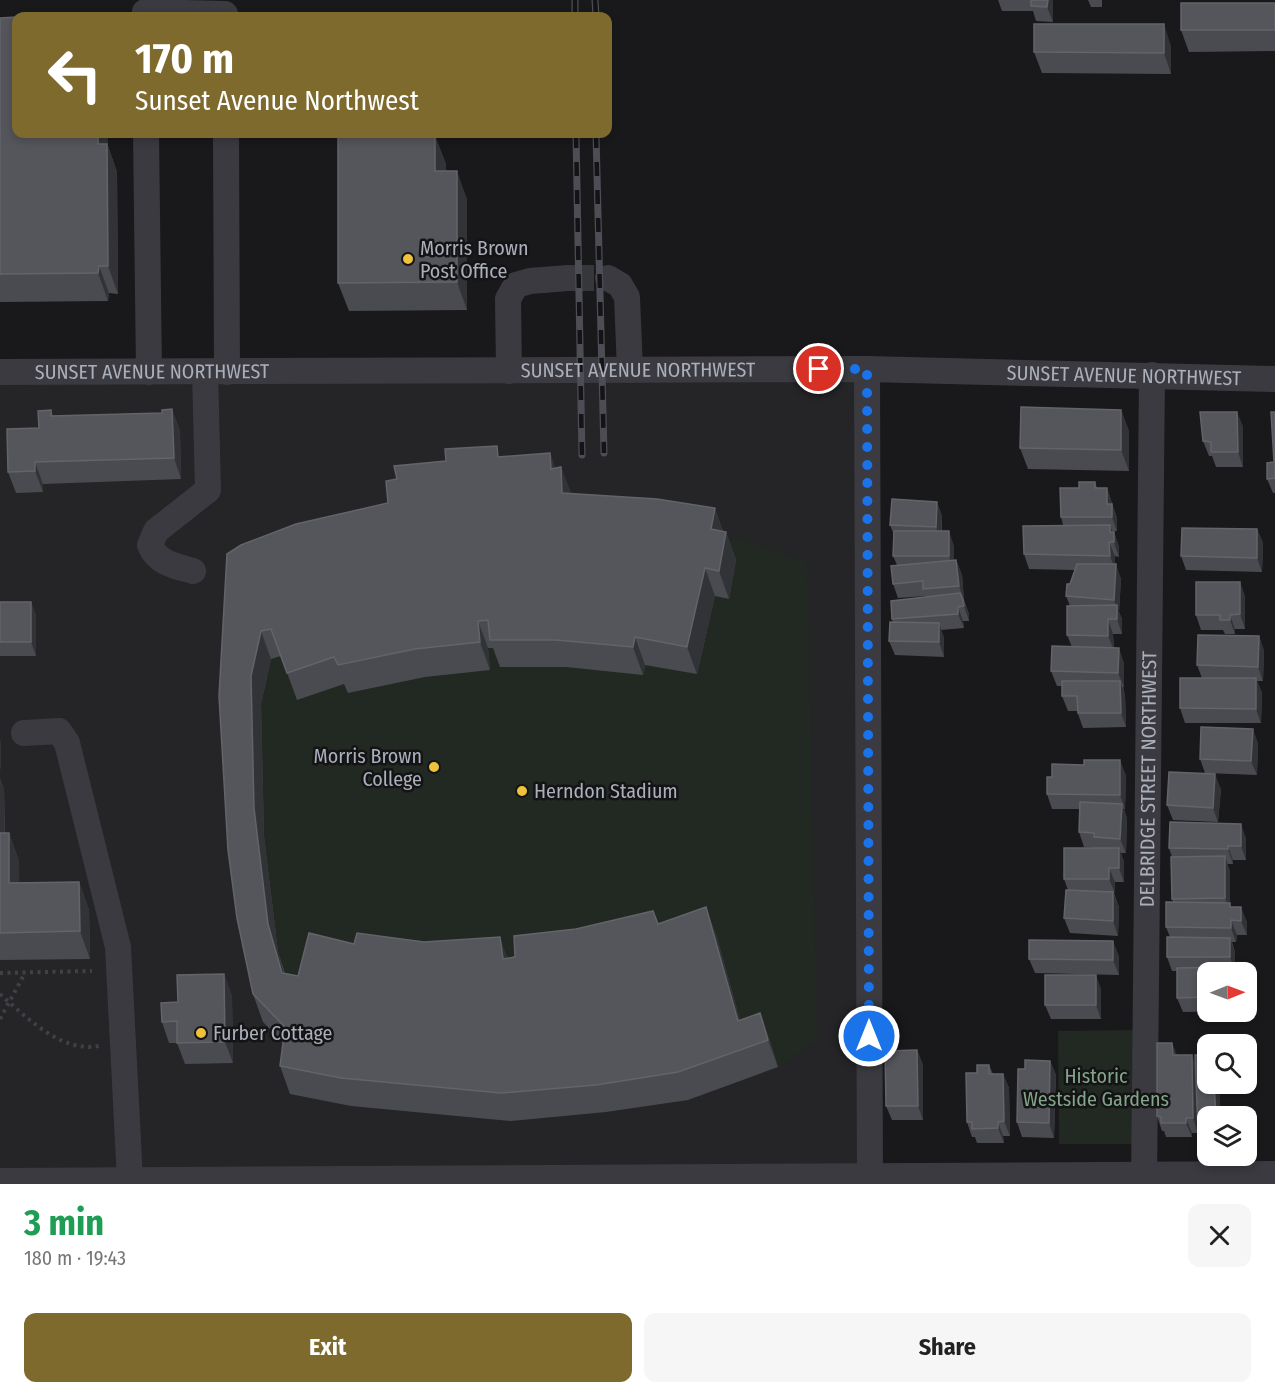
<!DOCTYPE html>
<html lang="en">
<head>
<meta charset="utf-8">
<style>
  :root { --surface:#fff; --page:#f6f6f6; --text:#222; --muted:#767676; --accent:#7f6a2e }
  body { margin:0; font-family:"Fira Sans Condensed",sans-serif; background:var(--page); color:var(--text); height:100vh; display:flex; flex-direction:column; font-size:22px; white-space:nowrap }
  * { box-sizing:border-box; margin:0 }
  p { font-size:20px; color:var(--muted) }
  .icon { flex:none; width:33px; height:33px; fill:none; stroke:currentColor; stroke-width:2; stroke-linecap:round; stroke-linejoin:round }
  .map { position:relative; height:1184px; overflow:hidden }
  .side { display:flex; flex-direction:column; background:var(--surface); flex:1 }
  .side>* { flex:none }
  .guide { position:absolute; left:12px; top:12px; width:600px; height:126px; border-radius:12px; box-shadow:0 3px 9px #0003; background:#7f6a2e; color:#fff; overflow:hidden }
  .needle { width:39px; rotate:89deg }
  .buttons { position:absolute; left:1197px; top:962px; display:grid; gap:12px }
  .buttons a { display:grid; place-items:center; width:60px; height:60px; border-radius:12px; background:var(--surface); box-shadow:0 3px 9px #0003; font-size:30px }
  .pin { position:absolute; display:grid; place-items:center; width:51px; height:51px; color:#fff; margin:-26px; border:3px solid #fff; border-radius:50%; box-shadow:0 2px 6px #0007 }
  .me { position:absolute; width:66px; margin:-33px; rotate:0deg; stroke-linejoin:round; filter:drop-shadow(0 0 4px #0008) }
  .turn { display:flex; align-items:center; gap:21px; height:126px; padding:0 24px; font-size:27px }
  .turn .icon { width:78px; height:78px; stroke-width:2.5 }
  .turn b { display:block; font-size:42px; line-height:51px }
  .round { display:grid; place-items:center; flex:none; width:63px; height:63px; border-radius:12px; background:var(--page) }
  .summary { display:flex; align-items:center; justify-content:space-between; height:102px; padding:0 24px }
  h1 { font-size:36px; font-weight:700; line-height:45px; color:#1e9e55 }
  .cta { display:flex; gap:12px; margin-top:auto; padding:12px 24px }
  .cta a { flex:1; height:69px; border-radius:12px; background:var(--accent); color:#fff; font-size:24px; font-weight:700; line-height:69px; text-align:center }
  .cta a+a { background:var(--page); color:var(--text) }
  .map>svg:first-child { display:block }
</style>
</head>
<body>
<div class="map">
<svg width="1275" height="1184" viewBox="0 0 1275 1184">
  <rect width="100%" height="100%" fill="#19191b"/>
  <path fill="#252528" d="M867 369 870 1176 0 1181V372Z"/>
  <path fill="#212922" d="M562 496 667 527 737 538 807 562 817 1040 778 1067 688 1100 606 1112 511 1121 351 1106 290 1094 295 1054 263 1022 247 946 251 573Z
    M1134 1030 1135 1144H1059L1058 1031Z"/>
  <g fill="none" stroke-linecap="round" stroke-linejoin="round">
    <path stroke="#36373b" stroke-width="26" stroke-dasharray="26 13" stroke-linecap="butt" d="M568 278H608"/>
    <path stroke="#404147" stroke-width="4" stroke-dasharray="3 4.5" stroke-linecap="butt" d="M0 973 92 971
      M0 994C26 1017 61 1053 99 1046
      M0 1019 25 973"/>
    <g stroke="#3a3a40" stroke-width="26">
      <path d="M145 16V12L225 14V16"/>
      <path d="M146 134 149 372"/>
      <path d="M226 134 227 372"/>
      <path d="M608 278 620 285 627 297 630 370"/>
      <path d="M867 369 870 1184"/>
      <path d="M509 371 508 299 516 285 530 281 568 278"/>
      <path id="s1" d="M0 372 867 369 1275 379"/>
      <path d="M193 571C175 566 157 563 150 545L156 531 208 490 205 372"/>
      <path d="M24 733 59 731 67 743 118 947 130 1180"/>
      <path d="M0 1181 1275 1174"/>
      <path id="s2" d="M1144 1184 1152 375"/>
    </g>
    <g stroke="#4d4e55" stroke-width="7">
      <path id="rail" d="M575 0V16
        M595 0 596 16
        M576 134 582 455
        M596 134 604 453"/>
    </g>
    <use href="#rail" stroke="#141416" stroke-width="4.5" stroke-dasharray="14" stroke-linecap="butt"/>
  </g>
  <path fill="#4a4b50" d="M998 0H1053V22L1036 21 1033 11H1002Z
    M1088 0H1102V7H1091Z
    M1275 3V51L1189 52 1181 30Z
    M0 18 16 134H107L108 146 117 172 118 294 109 293 108 301 0 302Z
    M1171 46V74L1042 73 1034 52Z
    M435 136 446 164V171L467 199V310L349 311 338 283Z
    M172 409 180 431 181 479 43 484V492L16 493 8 472 51 410 53 416 162 413Z
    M1121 410 1129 431V471L1028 469 1020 448Z
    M1275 412V493H1273L1267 479 1274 462Z
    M1243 426V467H1216L1212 456H1209L1203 441Z
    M550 453 555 468 561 467 571 494 715 508 723 532H726L736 560 729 599 715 596 697 674 645 665 643 675 566 667H500L493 648H488L490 670 425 677 348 693 344 684 297 700 281 656 271 659 261 704 264 836 278 952 285 973 298 976 354 944 507 958 658 924 716 934 740 1020 760 1013 770 1041 778 1067 688 1100 606 1112 511 1121 351 1106 290 1094 280 1066 283 1042 263 1022 253 994 227 554 388 503 397 479 501 457Z
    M1095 482 1097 488H1107L1117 518V531H1112L1114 532 1119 547V557L1115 556V564L1121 579 1119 612 1122 619V634H1113L1114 648 1124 663V687H1123L1125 695 1126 727 1083 728 1077 711H1068L1062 696V686H1057L1051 671 1072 647 1067 635 1070 606 1066 596 1075 570 1029 569 1024 554 1063 525 1061 517 1079 488Z
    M937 502 942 516V531L954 546V560H956L962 575 964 600 969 614V621H963L964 628 941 630 944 638V657L895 655 889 641 893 622 892 619 926 597V596L898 598 893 584 897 565 893 556 894 535 890 525Z
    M1257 529 1263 543 1262 572 1186 570 1181 556Z
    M1240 582 1245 597V629H1235V634H1225L1223 630H1201L1196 615Z
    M0 602H31L36 616V656H0Z
    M1259 636 1264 651 1263 681H1257L1262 693 1261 723H1185L1180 708 1202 678 1197 665Z
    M1258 743 1257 775 1205 773 1200 759Z
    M1126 775 1125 809H1124L1127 819 1126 853H1121L1124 862V882H1115L1114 893 1119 907 1118 936 1070 933 1064 918 1068 890 1064 879 1098 848 1084 847 1079 832 1080 809H1052L1047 794Z
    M0 778 4 789 5 833H9L19 861V883L79 882 89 910 90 959 0 960Z
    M1221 789 1218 822 1173 820 1167 805Z
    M1246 838V860H1233V864H1227L1230 871V905L1231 907 1247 922V935H1237L1236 942H1232L1235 952V972H1208V1011H1235L1183 1012 1177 998V971H1172L1167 957 1170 937 1166 927 1173 902 1172 899V857L1169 848Z
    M1119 956V975L1035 973 1029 959Z
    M224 974 232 996 233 1063 185 1064 177 1043H169L162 1022Z
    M1101 989V1019H1051L1045 1005Z
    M917 1050 923 1065V1120H892L886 1106Z
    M1177 1055 1195 1064 1219 1083 1220 1116H1208V1143H1203L1198 1130V1133H1192V1137H1166L1164 1131H1162L1157 1116Z
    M1050 1061 1056 1075 1054 1138 1022 1137 1017 1122 1025 1069Z
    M989 1065 993 1074H1003L1009 1088 1010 1136H1003L1004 1143H977L975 1137H972L967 1122Z"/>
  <path fill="#323336" d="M1048 0H1053V22L1047 7Z
    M1164 24 1171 46V74L1164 53Z
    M98 134H107L108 146 117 172 118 294 108 266Z
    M435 136 446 164 445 198 435 171Z
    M457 171 467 199V310L457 282Z
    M99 266 109 293 108 301 98 273Z
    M172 409 180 431 181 479 174 458Z
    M1121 410 1129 431V471L1121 450Z
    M1237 412 1243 426V467L1238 452Z
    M550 453 560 481 551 469Z
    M35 462 43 484V492L35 471Z
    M561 467 572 495 562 493Z
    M1107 488 1117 518V531L1107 504Z
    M937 502 942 516 941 542 936 527Z
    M715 508 725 536 711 529Z
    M1110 525 1114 536V532L1119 547V557L1110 532Z
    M1257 529 1263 543 1262 572 1257 558Z
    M949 531 954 546V571L949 556Z
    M726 532 736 560 729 599 719 571Z
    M1109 542 1115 556V570L1110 556Z
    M956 560 962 575 964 600 959 586Z
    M1116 564 1121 579 1119 612 1122 619V634L1117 619V608L1114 600Z
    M705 568 715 596 697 674 687 647Z
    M1240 582 1245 597V629L1240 614Z
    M963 600 969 614V621L964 606Z
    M31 602 36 616V656L31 642Z
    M958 607 963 621 964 628 958 614Z
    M1230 615 1235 629V634L1230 620Z
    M1108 619 1113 634 1114 650 1108 636Z
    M478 621 488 648 490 670 480 642Z
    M939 623 944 638V657L939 642Z
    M261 631 271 659 261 704 264 836 278 952 292 1001 282 973 268 924 254 808 251 676Z
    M1259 636 1264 651 1263 681 1258 667Z
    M635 637 645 665 643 675 633 647Z
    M1119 648 1124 663V687L1118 673Z
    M1256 678 1262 693 1261 723 1256 709Z
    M1120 681 1125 695 1126 727 1121 713Z
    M1253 729 1258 743 1257 775 1251 761Z
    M0 739 1 743V770L0 768Z
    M1120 760 1126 775 1125 809 1120 795Z
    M1215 774 1221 789 1218 822 1213 808Z
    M0 778 4 789 5 861 0 847Z
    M1122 804 1127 819 1126 853 1120 839Z
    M1241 824 1246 838V860L1241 846Z
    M9 833 19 861 20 911 9 883Z
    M1228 846 1233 860V864L1228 849Z
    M1119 848 1124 862V882L1119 868Z
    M1225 856 1230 871V905L1235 917V922L1225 898Z
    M1109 868 1115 882V893L1109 879Z
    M79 882 89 910 90 959 80 931Z
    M1113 892 1119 907 1118 936 1113 921Z
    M706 907 716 934 748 1049 738 1021Z
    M1241 907 1247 922V935L1241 921Z
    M1231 920 1237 935 1236 942 1231 928Z
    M500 937 510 965 503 959Z
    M1230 938 1235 952V972L1230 957Z
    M1113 941 1119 956V975L1113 960Z
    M224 974 232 996 233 1063 225 1042Z
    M1096 975 1101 989V1019L1096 1005Z
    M760 1013 770 1041 778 1067 768 1040Z
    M1172 1043 1178 1057 1173 1055Z
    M917 1050 923 1065V1120L918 1106Z
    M1192 1055 1198 1070V1133L1193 1118Z
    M1050 1061 1056 1075 1054 1138 1049 1123Z
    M1003 1074 1009 1088 1010 1136 1004 1121Z
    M1214 1083H1219L1220 1116H1216Z
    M1186 1118 1192 1133V1137L1186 1123Z
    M998 1122 1003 1136 1004 1143 998 1128Z"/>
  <path fill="#55565b" stroke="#62646a" stroke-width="1.5" d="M1031 0H1048L1047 7 1031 6Z
    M1181 3H1275V30H1181Z
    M16 17V134H98V144H107L108 266H99L98 273 0 274V18Z
    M1034 24H1164V53L1034 52Z
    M338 136H435V171H457V282L338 283Z
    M1021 407 1121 410V450L1020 448Z
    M172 409 174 458 35 462V471L8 472 7 429 39 428 38 411 51 410V416L162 413V410Z
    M1200 412H1237L1238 452H1211V442L1203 441Z
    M1271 412H1275V478L1267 479V463L1274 462Z
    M497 446 498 457 550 453 551 469 561 467 562 493 657 499 715 508 711 529 726 532 719 571 705 568 687 647 635 637 633 647 556 640H490L488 620 478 621 480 642 415 649 338 665 334 657 287 673 271 629 261 631 251 676 254 808 268 924 282 973 298 976 309 933 354 944 357 933 424 942 500 937 503 959 515 957 514 936 576 929 653 911 658 924 706 907 738 1021 760 1013 768 1040 678 1072 596 1085 501 1093 341 1078 280 1066 285 1027 253 994 237 918 228 850 219 696 227 554 241 545 296 524 388 503 386 481 397 479 394 466 446 461 445 449Z
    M1079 482H1095V488H1107V504H1112V517H1061L1060 488H1079Z
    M892 499 937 502 936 527 890 525Z
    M1110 525V532H1114V542H1109L1110 556 1024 554 1023 526Z
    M1182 528 1257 529V558L1181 556Z
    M894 531H949V556H893Z
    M956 560 959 586 923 589V581L893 584 891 566Z
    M1077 564H1116L1114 600 1066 596 1067 584H1070Z
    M1196 582H1240V614L1230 615V620H1220V615H1196Z
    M960 593 963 600 964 606 958 607V614L892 619 891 601Z
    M0 602H31V642H0Z
    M1117 605V619H1108V636L1067 635V606Z
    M890 622 939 623V642L889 641Z
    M1198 635 1259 636 1258 667 1197 665Z
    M1052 646 1119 648 1118 673 1051 671Z
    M1180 678H1256V709L1180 708Z
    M1062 681H1120L1121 713H1078L1077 696H1062Z
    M1201 727 1253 729 1251 761 1200 759Z
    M1084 760H1120V795L1047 794V777H1052V764L1084 765Z
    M1169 772 1215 774 1213 808 1167 805Z
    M1080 802 1122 804 1120 839 1094 837V833L1079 832Z
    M1170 822 1241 824V846H1228V849L1169 848Z
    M0 833H9V883L79 882 80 931 0 933Z
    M1064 848H1119V868H1109V879H1064Z
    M1225 856V898L1172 899 1171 857Z
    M1066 890 1113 892V921L1064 918Z
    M1166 902 1230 903V907H1241V921L1231 920V928L1166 927Z
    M1167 937 1230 938V957H1167Z
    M1029 940 1113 941V960L1029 959Z
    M1229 967V972H1208V997L1177 998V968Z
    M224 974 225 1042 177 1043V1021L162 1022 161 1003 178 1002 177 975Z
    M1045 975H1096V1005H1045Z
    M1157 1043H1172L1173 1055H1192L1193 1118H1186V1123H1161V1117L1157 1116Z
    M917 1050 918 1106H886L885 1051Z
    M1195 1055H1208V1083H1214L1216 1116H1208V1128L1198 1129Z
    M1025 1060 1050 1061 1049 1123 1017 1122 1018 1069H1025Z
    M977 1065H989V1074H1003L1004 1121 998 1122V1128L972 1129V1122H967L966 1073H977Z"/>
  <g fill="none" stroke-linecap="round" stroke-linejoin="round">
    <path stroke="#1a73e8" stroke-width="10" stroke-dasharray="0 18" d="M819 369H867L869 1036"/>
  </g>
  <g fill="#f0c23c" stroke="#141416" stroke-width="2">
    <circle cx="408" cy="259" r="6"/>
    <circle cx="434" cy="767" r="6"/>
    <circle cx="522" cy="791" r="6"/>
    <circle cx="201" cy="1033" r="6"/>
  </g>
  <g text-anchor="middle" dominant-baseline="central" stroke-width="5" stroke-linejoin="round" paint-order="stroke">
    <g font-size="20" fill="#abafba" stroke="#141416" text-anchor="start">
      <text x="420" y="248">Morris Brown<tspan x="420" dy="23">Post Office</tspan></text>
      <text x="422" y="756" text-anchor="end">Morris Brown<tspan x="422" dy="23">College</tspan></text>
      <text x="534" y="791">Herndon Stadium</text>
      <text x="213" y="1033">Furber Cottage</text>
    </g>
    <g font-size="20" fill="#abafba" stroke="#141416">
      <text stroke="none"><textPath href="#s1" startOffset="638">SUNSET AVENUE NORTHWEST</textPath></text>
      <text stroke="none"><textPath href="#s1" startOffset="152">SUNSET AVENUE NORTHWEST</textPath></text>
      <text stroke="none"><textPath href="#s1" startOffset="1124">SUNSET AVENUE NORTHWEST</textPath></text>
      <text stroke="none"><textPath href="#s2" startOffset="405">DELBRIDGE STREET NORTHWEST</textPath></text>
    </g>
    <g font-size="20" fill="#83a588" stroke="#141416">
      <text x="1096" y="1076">Historic<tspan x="1096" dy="23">Westside Gardens</tspan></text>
    </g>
  </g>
</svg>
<div class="buttons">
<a><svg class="needle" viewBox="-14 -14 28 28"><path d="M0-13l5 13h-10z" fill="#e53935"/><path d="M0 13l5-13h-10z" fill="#767676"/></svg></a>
<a><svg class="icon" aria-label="search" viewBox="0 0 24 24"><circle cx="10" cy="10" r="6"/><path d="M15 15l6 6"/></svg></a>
<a><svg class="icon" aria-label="layers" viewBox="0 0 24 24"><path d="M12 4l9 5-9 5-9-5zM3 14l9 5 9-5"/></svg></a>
</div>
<div class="pin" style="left:819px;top:369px;background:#d93025"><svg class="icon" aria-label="arrive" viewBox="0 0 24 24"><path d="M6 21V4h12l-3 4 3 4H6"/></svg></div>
<svg class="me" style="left:869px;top:1036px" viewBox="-20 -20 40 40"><circle r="17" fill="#1a73e8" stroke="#fff" stroke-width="3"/><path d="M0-11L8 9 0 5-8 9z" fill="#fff"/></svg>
<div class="guide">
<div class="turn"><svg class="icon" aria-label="left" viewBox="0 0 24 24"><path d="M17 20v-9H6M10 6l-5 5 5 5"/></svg><div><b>170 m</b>Sunset Avenue Northwest</div></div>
</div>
</div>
<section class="side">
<div class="summary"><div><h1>3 min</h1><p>180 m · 19:43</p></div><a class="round"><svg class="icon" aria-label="close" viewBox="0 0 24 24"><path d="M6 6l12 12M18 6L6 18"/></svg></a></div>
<div class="cta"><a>Exit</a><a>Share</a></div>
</section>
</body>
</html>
